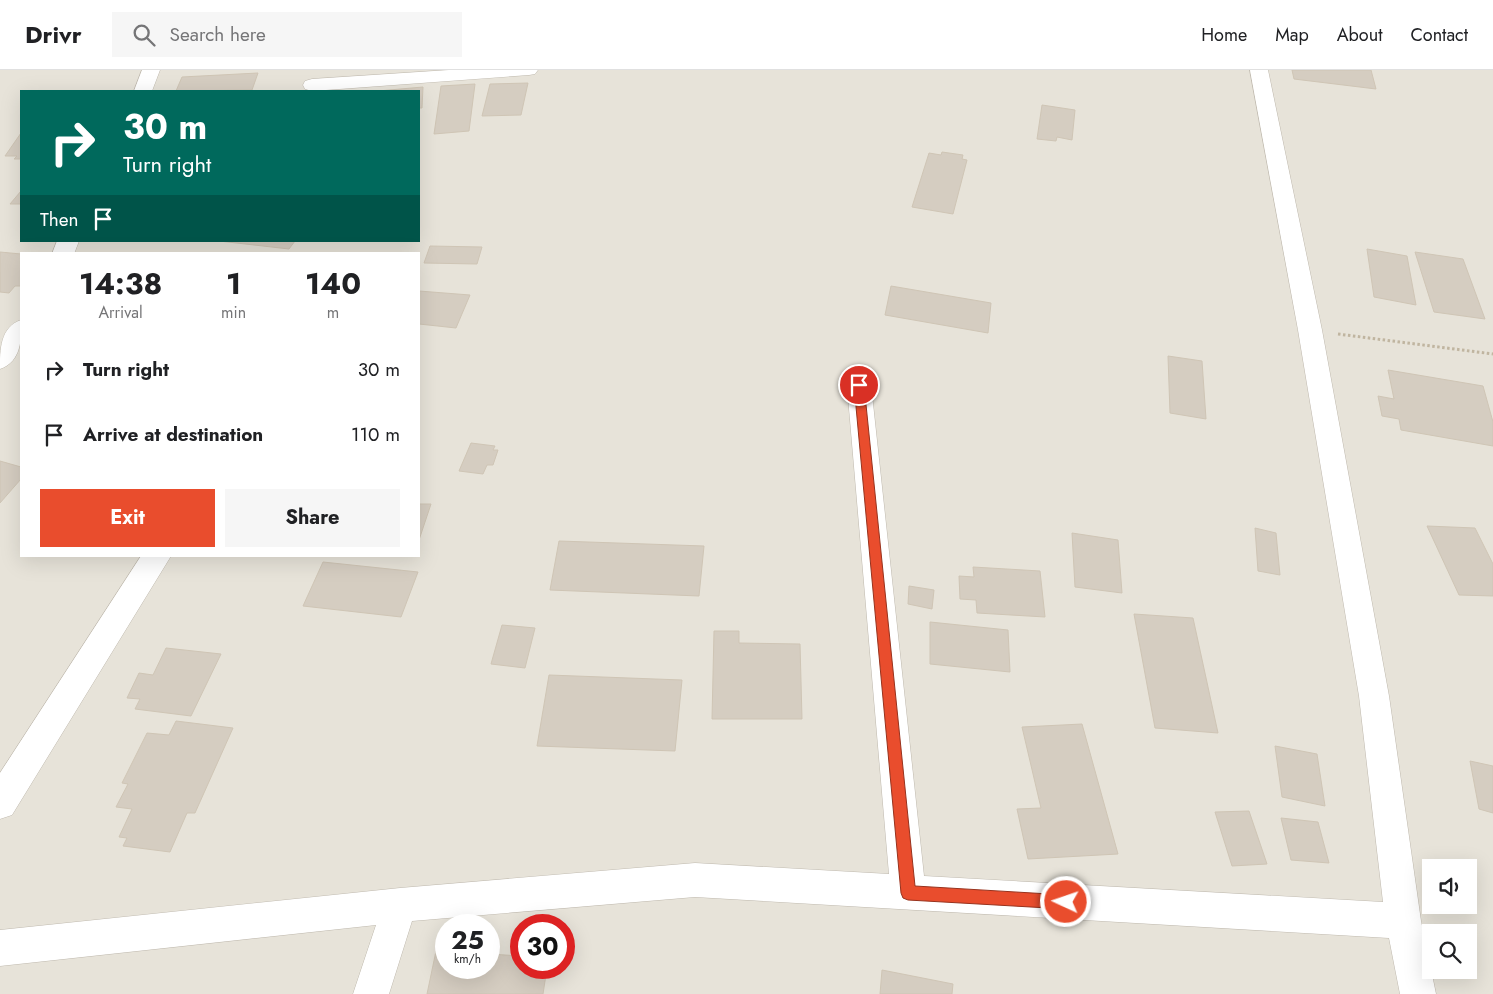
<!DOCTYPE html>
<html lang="en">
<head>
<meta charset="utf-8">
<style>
  :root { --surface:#fff; --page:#f6f6f6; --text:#202124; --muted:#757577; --line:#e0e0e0; --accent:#e94d2d }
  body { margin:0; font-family:Jost,sans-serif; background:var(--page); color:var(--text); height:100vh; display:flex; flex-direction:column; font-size:19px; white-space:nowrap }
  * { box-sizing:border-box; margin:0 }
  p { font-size:16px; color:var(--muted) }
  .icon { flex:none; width:28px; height:28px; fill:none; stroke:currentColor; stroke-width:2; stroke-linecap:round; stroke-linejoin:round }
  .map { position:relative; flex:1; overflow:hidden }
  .details { position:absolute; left:20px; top:182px; width:400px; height:305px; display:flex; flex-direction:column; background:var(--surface); border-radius:0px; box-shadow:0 5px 20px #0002 }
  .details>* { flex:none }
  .guide { position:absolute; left:20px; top:20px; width:400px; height:152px; border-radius:0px; box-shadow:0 5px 20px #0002; background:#00695c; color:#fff; overflow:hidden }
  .controls { position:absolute; left:1422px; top:789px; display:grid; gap:10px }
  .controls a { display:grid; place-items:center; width:55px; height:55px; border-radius:0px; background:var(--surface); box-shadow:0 5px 20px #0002; font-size:25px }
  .speed { position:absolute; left:435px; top:844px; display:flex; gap:10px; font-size:25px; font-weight:700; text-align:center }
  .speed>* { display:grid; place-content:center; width:65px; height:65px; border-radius:50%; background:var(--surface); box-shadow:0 5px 20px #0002; line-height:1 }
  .speed small { font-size:12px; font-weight:400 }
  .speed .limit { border:8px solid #d22; background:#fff; color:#111 }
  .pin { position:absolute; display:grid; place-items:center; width:42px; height:42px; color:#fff; margin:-21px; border:2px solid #fff; border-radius:50%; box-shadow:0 1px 5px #0007 }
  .me { position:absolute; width:55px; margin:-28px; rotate:273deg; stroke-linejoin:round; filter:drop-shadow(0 0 4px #0008) }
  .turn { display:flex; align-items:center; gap:18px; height:105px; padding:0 20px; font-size:22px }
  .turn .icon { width:65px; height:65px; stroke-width:2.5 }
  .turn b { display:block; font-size:35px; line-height:42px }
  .then { display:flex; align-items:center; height:48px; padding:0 20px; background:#0003; gap:10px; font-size:19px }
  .eta { display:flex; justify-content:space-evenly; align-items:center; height:85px; text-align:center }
  .eta b { font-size:30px; font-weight:700; line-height:35px }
  .cta { display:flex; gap:10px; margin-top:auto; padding:10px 20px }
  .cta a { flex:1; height:58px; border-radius:0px; background:var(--accent); color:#fff; font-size:20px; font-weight:700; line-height:58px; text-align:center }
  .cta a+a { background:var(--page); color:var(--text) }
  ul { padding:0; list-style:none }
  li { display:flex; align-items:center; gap:15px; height:65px; padding:0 20px }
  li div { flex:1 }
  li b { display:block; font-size:19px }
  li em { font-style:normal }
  header { display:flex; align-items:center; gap:30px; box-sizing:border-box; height:70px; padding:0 25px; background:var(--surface); border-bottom:1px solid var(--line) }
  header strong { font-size:24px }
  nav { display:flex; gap:28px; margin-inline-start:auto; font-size:18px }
  .search { width:350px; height:45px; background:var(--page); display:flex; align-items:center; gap:12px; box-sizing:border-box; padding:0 18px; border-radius:0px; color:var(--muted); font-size:19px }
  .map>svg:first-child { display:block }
</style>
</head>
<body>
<header>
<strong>Drivr</strong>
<div class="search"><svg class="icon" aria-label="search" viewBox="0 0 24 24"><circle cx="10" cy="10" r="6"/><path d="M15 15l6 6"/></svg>Search here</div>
<nav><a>Home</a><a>Map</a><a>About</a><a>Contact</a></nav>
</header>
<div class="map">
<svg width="1493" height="924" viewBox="0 0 1493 924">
  <rect width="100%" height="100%" fill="#f4f1eb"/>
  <path fill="#e7e3d9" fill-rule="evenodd" d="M0 0H1493V924H0ZM21 21H419V171H21ZM21 184H419V486H21ZM1431 798H1469V835H1431ZM446 855H489V898H446ZM521 855H564V898H521ZM1431 862H1469V900H1431Z"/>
  <path fill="#d5cdc1" stroke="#cfc5b5" d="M1292 0H1371L1376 19 1294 9Z
    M258 3 252 20 176 21 182 7Z
    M528 13 521 45 482 46 490 14Z
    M475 14 469 61 434 64 441 16Z
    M423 17 422 38H419V21H378Z
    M1042 35 1075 40 1072 70 1057 67 1056 71 1037 69Z
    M21 63V89H14L17 86H5Z
    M942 82 963 85 962 89 967 90 953 144 912 137 929 83 941 85Z
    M21 121V134H10Z
    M219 171H295L289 179Z
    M430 176 482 177 477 194 424 193Z
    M1367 179 1407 186 1416 235 1374 227Z
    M0 182 21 184V216H15L9 223 0 222Z
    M1415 182 1463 189 1485 249 1434 242Z
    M891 216 991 233 988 263 885 245Z
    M419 221 470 225 456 258 419 254Z
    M1168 286 1202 291 1206 349 1170 343Z
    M1388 300 1483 316 1493 352V376L1401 360 1399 349 1382 346 1378 326 1394 329Z
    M471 373 495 376 493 380H498L493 395H487L483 404 459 401Z
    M0 391 21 397V409L0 433Z
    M419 434H431L419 470Z
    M1427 456 1475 458 1493 494V526L1459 525Z
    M1255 458 1276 463 1280 505 1258 501Z
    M1072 463 1118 470 1122 523 1075 517Z
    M559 471 704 476 699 526 550 520Z
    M323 492 418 502 401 547 303 536Z
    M973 497 1040 501 1045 547 977 543 976 530 960 529 959 506 974 507Z
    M909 516 934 520 932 539 908 534Z
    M1134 544 1193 548 1218 663 1155 658Z
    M930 552 1008 560 1010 602 930 594Z
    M502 555 535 558 525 598 491 594Z
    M714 561H739V573L800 574 802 649H712Z
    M166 578 221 584 191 646 135 639 140 629 127 628 139 603 153 605Z
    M549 605 682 610 675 681 537 676Z
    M176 651 233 658 195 743H187L170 782 123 776 127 768 119 767 132 739 116 737 128 714 122 713 147 663 169 665Z
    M1082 654 1118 784 1028 789 1017 739 1041 738 1022 657Z
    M1275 676 1317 684 1325 736 1282 727Z
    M1470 691 1493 696V743L1479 739Z
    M1249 741 1267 794 1232 796 1215 742Z
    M1281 748 1318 752 1329 793 1291 790Z
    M436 881H446V898H489V884L521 886V898H547L543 924H427Z
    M882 900 953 914 952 924H880Z"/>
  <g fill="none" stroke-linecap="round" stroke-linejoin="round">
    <g stroke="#bfb9ae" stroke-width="1">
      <path id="minor" d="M142 0H160L152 21H134Z
        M449 0H538L535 4 529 5 312 21 305 19 303 15 305 11 312 9Z
        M1250 0H1268L1322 260 1389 626 1421 851 1436 924H1400L1389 868 695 827 412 851 389 924H353L376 855 0 896V860L400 818 695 793 889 804 847 315 850 308 859 306 868 308 871 315 924 806 1383 832 1359 626 1298 260Z
        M57 171H79L74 184H52Z
        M21 250C22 269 21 292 0 299 0 280 0 257 21 250Z
        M141 486H171L12 745 0 749V703Z"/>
    </g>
    <path stroke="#c0b5a0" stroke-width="3" stroke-dasharray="2.5 2.5" stroke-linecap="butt" d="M1338 264 1493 284"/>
    <use href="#minor" fill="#fff" fill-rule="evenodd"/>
  </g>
  <path fill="#e94d2d" stroke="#97321d" d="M859 311 864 315 915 816 1066 825 1071 827 1073 832 1071 837 1066 839 908 830 903 828 901 823 854 315Z"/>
</svg>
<div class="controls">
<a><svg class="icon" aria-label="sound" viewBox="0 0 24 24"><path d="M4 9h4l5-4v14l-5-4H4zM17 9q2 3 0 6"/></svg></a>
<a><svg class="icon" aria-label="search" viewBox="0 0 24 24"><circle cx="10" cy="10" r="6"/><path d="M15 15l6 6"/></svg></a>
</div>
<div class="speed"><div>25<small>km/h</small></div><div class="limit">30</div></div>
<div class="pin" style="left:859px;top:315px;background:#d93025"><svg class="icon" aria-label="arrive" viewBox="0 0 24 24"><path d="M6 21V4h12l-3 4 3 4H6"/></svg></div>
<svg class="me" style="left:1066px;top:832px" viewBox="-20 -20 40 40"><circle r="17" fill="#e94d2d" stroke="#fff" stroke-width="3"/><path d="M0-11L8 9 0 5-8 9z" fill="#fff"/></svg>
<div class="guide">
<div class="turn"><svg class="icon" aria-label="right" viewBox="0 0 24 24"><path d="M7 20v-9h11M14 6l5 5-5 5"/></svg><div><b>30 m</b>Turn right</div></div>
<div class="then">Then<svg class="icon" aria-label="arrive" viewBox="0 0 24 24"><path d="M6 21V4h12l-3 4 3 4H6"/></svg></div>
</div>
<section class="details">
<div class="eta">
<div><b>14:38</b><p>Arrival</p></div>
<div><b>1</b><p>min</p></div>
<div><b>140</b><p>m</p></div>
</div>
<ul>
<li><svg class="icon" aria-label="right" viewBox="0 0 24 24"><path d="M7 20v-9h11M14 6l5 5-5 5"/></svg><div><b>Turn right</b></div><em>30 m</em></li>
<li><svg class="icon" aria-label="arrive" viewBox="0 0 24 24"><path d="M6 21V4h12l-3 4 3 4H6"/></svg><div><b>Arrive at destination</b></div><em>110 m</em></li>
</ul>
<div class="cta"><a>Exit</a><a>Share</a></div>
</section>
</div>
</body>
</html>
